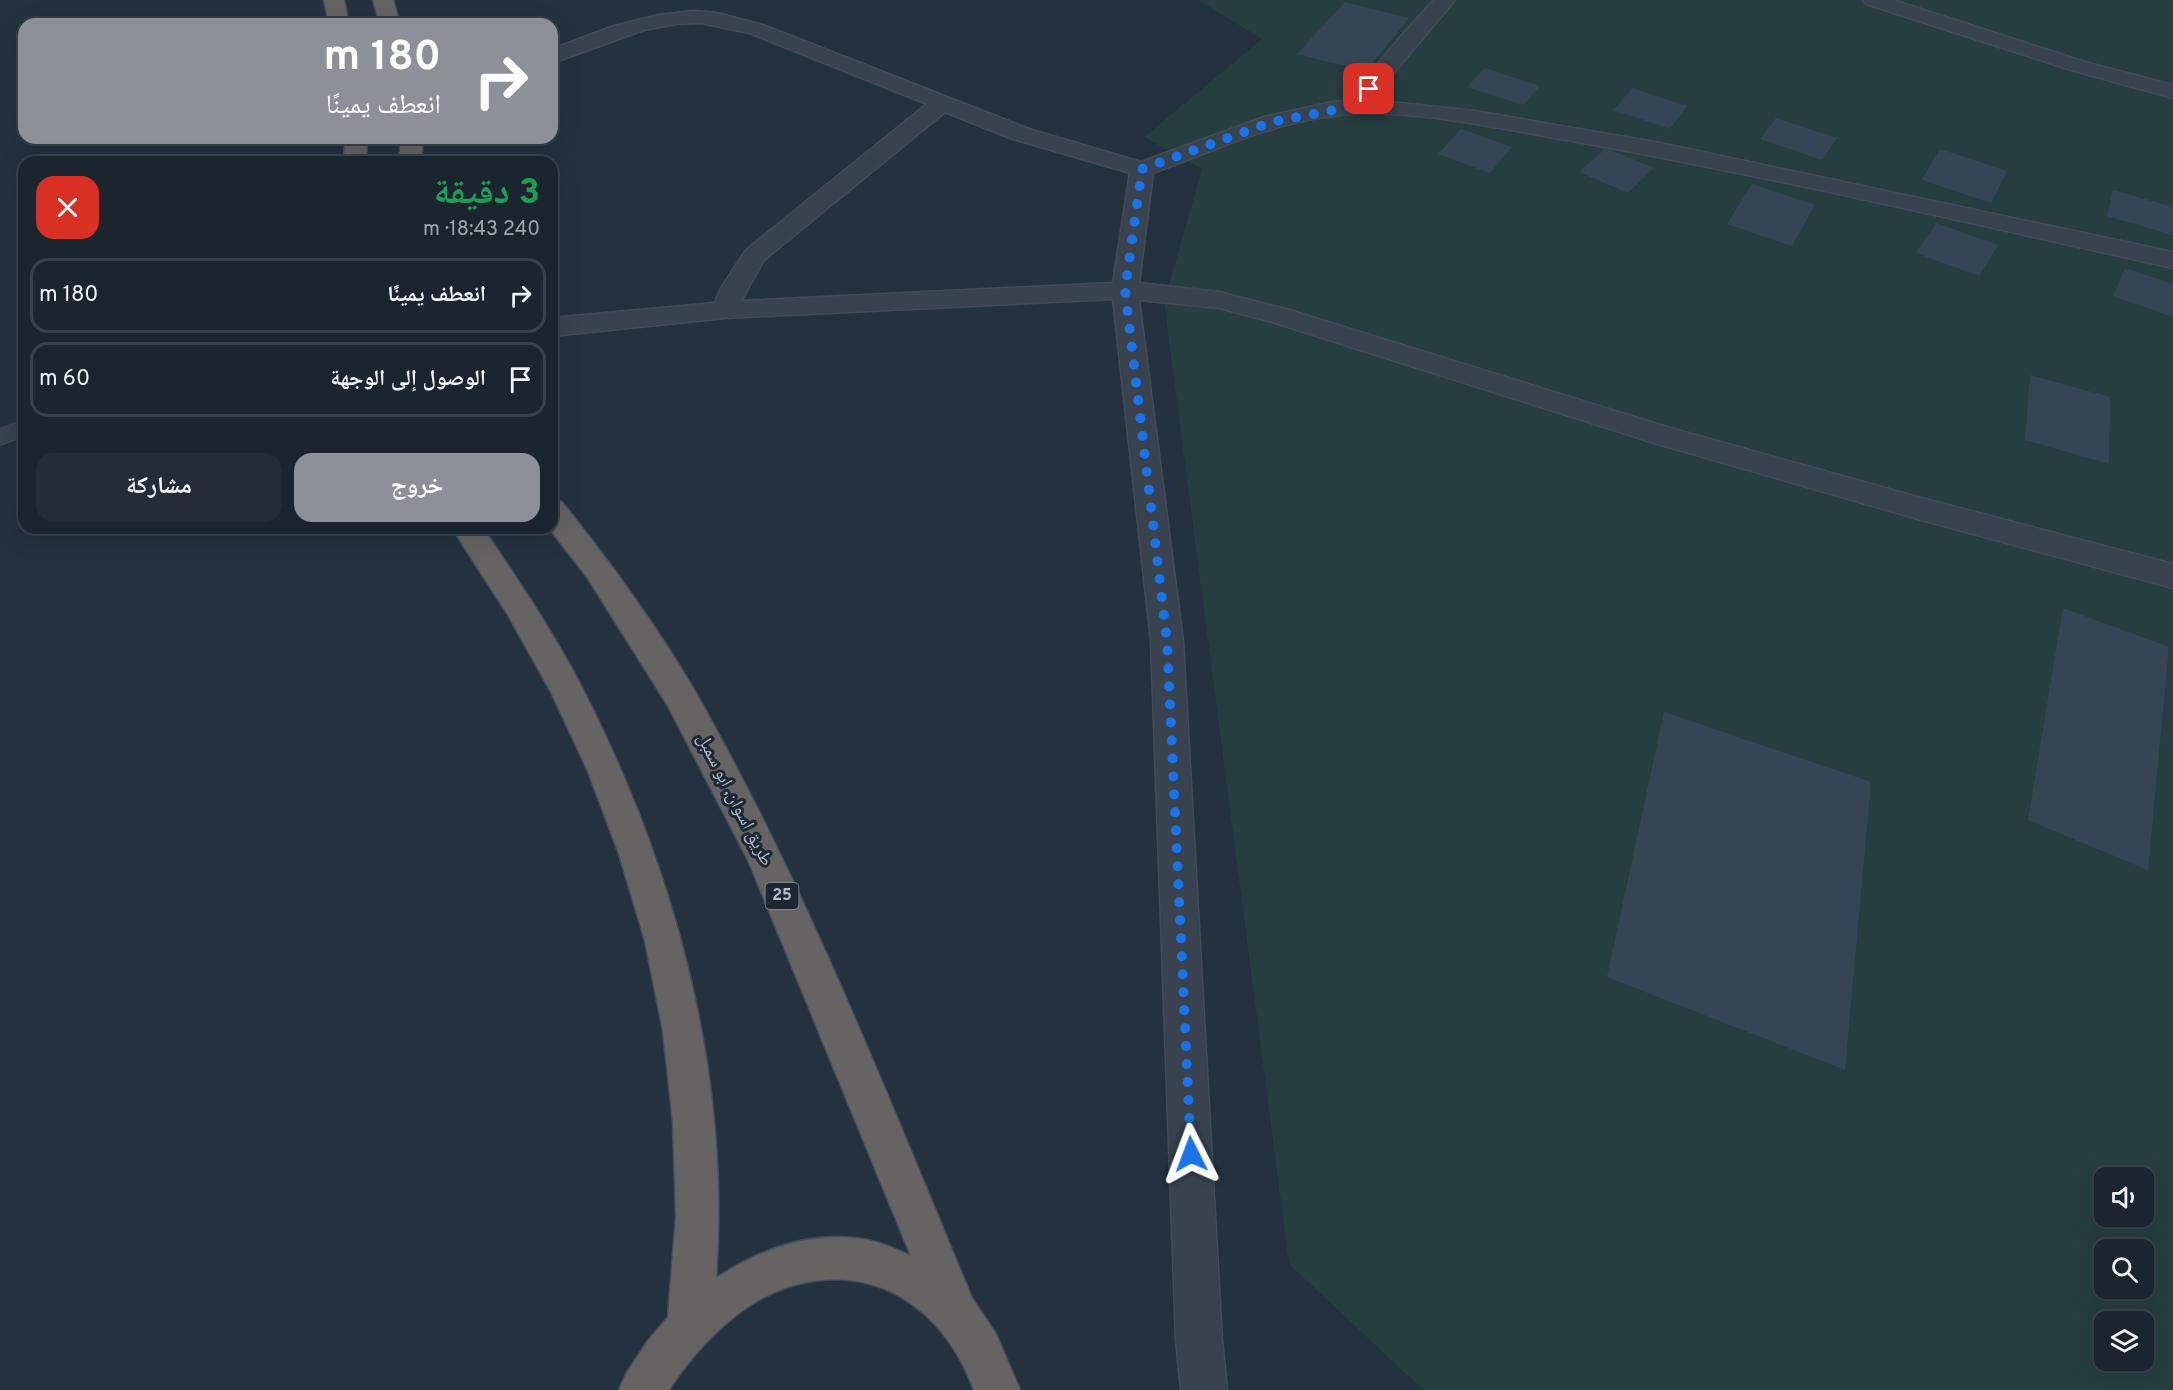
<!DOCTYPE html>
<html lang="ar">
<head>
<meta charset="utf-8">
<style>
  :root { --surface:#1b252f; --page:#242d37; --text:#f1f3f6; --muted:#a0a5aa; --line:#39424b; --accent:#8c9099 }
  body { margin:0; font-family:Overpass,"Noto Naskh Arabic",sans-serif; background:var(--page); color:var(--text); direction:rtl; height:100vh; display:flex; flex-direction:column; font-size:22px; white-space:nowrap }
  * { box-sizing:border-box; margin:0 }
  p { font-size:20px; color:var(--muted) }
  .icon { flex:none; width:33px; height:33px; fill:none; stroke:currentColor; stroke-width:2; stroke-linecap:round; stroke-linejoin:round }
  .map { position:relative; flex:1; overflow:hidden; direction:ltr }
  .drawer { position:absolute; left:18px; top:156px; width:540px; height:378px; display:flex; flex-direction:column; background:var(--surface); border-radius:18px; box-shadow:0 6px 24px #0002,0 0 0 2px var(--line); direction:rtl }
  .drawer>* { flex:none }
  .guide { position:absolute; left:18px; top:18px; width:540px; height:126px; border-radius:18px; box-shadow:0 6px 24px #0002,0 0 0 2px var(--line); direction:rtl; background:#8c9099; color:#fff; overflow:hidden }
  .tools { position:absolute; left:2094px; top:1167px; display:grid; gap:12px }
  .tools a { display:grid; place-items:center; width:60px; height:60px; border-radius:12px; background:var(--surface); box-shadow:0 6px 24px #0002,0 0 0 2px var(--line); font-size:30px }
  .pin { position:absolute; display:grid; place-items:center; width:51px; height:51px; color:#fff; margin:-26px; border-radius:12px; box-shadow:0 3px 9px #0006 }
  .me { position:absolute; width:66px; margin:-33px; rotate:357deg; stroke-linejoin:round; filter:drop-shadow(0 0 4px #0008) }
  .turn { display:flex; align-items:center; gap:21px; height:126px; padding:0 18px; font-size:27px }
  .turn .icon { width:78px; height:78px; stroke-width:2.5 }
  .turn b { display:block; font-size:42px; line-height:51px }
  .round { display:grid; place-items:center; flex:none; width:63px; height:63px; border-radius:18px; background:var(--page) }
  .summary { display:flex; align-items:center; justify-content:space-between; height:102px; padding:0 18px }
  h1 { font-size:36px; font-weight:700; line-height:45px; color:#1e9e55 }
  .primary-button { display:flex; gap:12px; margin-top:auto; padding:12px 18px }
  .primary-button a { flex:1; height:69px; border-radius:18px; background:var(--accent); color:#fff; font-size:24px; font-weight:700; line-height:69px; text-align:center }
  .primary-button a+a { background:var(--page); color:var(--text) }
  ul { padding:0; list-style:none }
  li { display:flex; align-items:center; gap:18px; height:75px; margin:0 12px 9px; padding:0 6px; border:3px solid var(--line); border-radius:18px }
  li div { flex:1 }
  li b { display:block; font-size:22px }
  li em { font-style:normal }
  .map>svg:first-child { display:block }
</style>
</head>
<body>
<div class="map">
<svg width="2173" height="1390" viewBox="0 0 2173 1390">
  <rect width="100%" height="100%" fill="#24313f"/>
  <path fill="#263e40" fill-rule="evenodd" d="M1198 0H2173V1390H1423L1289 1264 1164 302 1202 169 1144 137 1262 39ZM2104 1178H2144V1216H2104ZM2104 1250H2144V1288H2104ZM2104 1322H2144V1360H2104Z"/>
  <path fill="#364555" d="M1345 2 1409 18 1366 71 1297 54Z
    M1485 68 1540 86 1523 105 1467 87Z
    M1632 88 1687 106 1670 129 1614 110Z
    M1776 118 1837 138 1822 160 1760 139Z
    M1461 129 1512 147 1490 173 1438 154Z
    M1606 148 1654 168 1628 193 1579 172Z
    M1940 149 2007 171 1991 203 1922 180Z
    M1752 184 1815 205 1792 246 1727 224Z
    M2113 190 2173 207V235L2107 216Z
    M1936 223 1998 245 1979 276 1916 253Z
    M2125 268 2173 284V317L2113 296Z
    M2030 375 2110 397 2109 464 2025 440Z
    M2063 608 2169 647 2148 870 2028 820Z
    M1664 712 1871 782 1845 1070 1607 977Z"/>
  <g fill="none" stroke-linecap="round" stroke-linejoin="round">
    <g stroke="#424c58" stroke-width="2">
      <path id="service" d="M24 420V436L0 445V429Z"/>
    </g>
    <g stroke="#424c58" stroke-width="3">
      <path id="minor" d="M1434 0H1455L1371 100 1475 111 1660 143 2173 252V268C1973 224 1773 177 1572 141 1499 129 1406 106 1333 116 1271 123 1211 152 1153 173L1139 283 1219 292 1286 309 1667 427 1914 496 2173 564V588L1914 518 1651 442 1269 321 1219 308 1139 300 1183 641 1222 1340 1227 1390H1181L1176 1340 1151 641 1113 299 725 318 552 336V318L715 303 721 288 746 250 927 104 749 33 701 23 676 24 644 30 552 63V49L614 26 658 15 693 11 717 13 763 25 1029 129 1141 162 1264 117 1332 102 1347 101 1402 35ZM945 112 1013 139 1130 173 1113 283 741 301 764 260Z
        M1863 0H1893L2085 62 2173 85V98L2071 70 1866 4Z"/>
    </g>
    <g stroke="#434e5a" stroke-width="3">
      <path id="trunk" d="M324 0H344L349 24H329Z
        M373 0H393L400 24H380Z
        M345 138H367L366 162H344Z
        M401 138H423L421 162H399Z
        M552 499 562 502C609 561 655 623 693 688 804 882 886 1092 972 1298L996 1334 1020 1390H974C944 1309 875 1260 788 1287 740 1302 695 1349 669 1390H619L626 1374 647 1342 668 1317 676 1216 673 1122 663 1031 645 941 619 854 587 769 551 692 508 615 452 528H483C516 577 549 626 577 678 673 862 731 1069 716 1278 759 1250 810 1231 862 1239 878 1241 896 1249 911 1256L748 860 668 706 587 577 549 528H552Z"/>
    </g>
    <use href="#service" fill="#38434f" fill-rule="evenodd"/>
    <use href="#minor" fill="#38434f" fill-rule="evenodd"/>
    <use href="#trunk" fill="#666462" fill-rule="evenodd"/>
  </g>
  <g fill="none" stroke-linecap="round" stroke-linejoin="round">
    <path stroke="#1a73e8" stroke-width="10" stroke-dasharray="0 18" d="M1191 1154 1167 641 1125 290 1142 169 1272 122 1355 106 1369 89"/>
  </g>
  <g text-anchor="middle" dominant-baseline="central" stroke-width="6" stroke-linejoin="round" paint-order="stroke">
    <rect fill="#1d2834" stroke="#87919d" stroke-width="1.5" x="765.5" y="883" width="33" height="26" rx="4.5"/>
    <g font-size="16" font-weight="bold" fill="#b5beca">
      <text x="782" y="896">25</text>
    </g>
    <g font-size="18" fill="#b5beca" stroke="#1d2834">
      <text transform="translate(734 800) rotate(63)">طريق اسوان, ابو سمبل</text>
    </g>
  </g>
</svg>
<div class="tools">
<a><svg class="icon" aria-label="sound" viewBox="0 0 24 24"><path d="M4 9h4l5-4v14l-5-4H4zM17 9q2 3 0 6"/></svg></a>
<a><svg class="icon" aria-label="search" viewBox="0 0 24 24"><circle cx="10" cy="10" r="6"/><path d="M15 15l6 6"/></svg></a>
<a><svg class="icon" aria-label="layers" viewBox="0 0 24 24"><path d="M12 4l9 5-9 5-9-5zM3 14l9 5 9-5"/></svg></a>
</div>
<div class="pin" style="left:1369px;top:89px;background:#d93025"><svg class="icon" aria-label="arrive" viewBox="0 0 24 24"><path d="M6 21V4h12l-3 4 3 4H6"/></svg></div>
<svg class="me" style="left:1191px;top:1154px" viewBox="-20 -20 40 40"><path d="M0-17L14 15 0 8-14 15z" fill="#1a73e8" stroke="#fff" stroke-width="4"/></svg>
<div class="guide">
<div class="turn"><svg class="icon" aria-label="right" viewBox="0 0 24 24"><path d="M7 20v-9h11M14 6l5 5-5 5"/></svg><div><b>180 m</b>انعطف يمينًا</div></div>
</div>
<section class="drawer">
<div class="summary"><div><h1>3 دقيقة</h1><p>240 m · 18:43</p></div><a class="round" style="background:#d93025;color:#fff"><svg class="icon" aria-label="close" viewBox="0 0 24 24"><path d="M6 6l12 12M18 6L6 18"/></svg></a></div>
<ul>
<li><svg class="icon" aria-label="right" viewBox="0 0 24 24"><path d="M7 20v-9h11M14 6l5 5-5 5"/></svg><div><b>انعطف يمينًا</b></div><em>180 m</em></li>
<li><svg class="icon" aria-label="arrive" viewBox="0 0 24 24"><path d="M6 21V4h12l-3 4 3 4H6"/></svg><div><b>الوصول إلى الوجهة</b></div><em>60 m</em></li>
</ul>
<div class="primary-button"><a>خروج</a><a>مشاركة</a></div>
</section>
</div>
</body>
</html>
